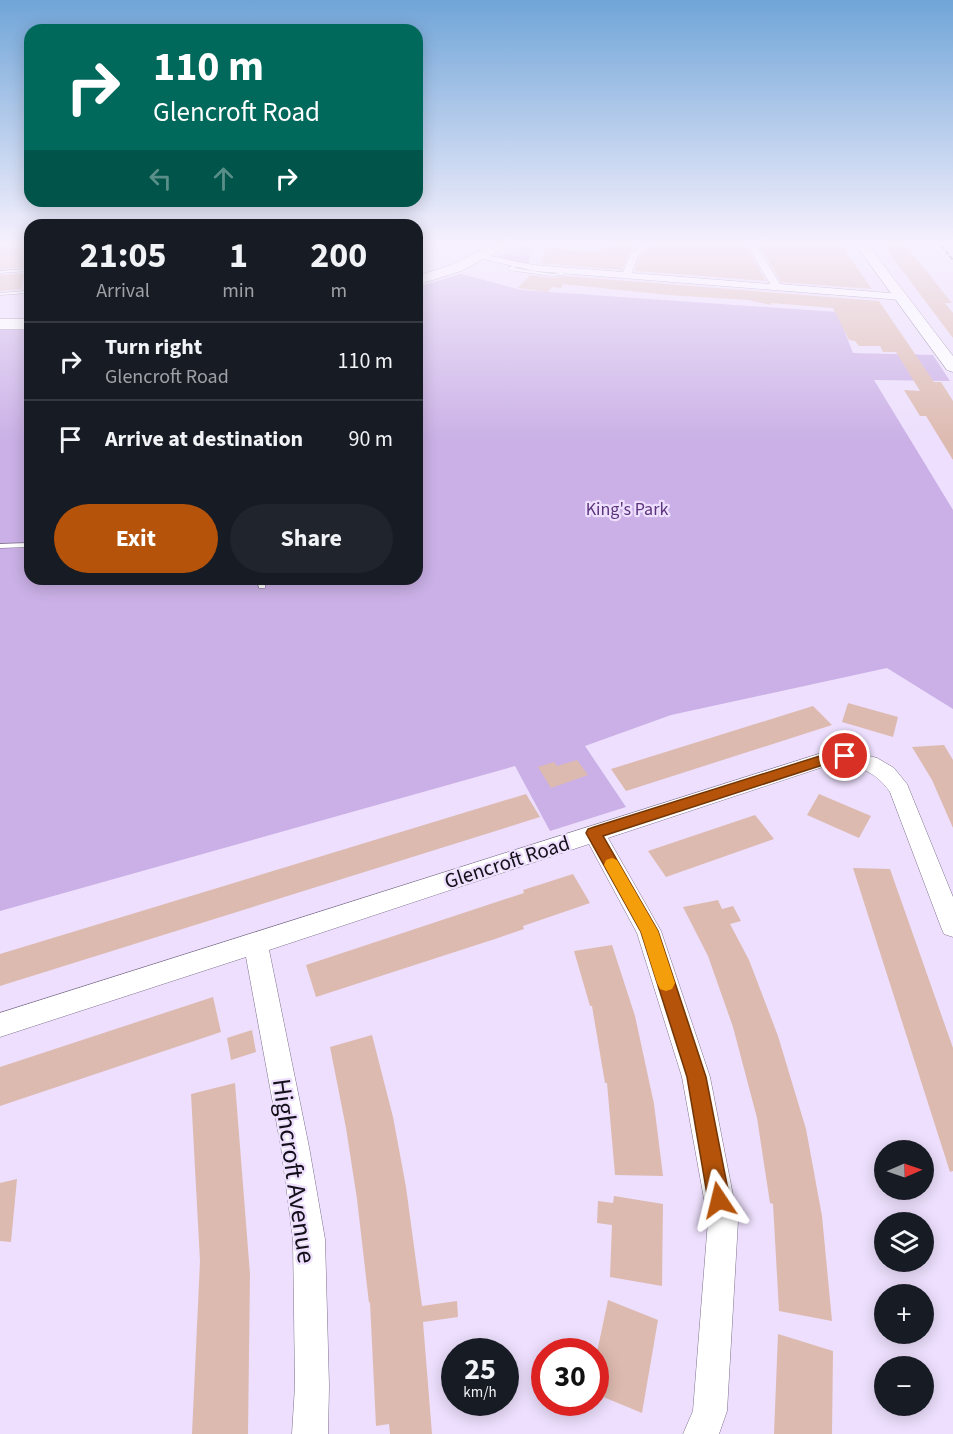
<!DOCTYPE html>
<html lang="en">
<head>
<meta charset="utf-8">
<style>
  :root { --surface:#171b24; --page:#20242c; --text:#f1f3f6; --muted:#9ea1a6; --line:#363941; --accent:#b45309 }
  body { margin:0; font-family:"Source Sans 3",sans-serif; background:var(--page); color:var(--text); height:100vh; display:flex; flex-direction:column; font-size:22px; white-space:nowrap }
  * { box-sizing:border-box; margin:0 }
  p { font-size:20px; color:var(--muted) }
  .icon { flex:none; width:33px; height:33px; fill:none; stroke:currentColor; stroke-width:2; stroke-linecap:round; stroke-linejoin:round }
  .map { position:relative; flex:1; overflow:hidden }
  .sheet { position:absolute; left:24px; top:219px; width:399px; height:366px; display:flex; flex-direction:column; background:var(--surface); border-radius:18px; box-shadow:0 3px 15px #0003 }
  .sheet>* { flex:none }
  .top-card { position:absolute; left:24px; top:24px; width:399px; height:183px; border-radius:18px; box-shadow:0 3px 15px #0003; background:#00695c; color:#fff; overflow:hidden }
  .needle { width:39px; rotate:88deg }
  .buttons { position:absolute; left:874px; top:1140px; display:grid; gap:12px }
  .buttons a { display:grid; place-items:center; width:60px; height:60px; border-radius:50%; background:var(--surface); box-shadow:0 3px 15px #0003; font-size:30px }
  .speed { position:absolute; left:441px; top:1338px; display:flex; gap:12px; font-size:30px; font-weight:700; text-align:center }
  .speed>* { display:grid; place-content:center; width:78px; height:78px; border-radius:50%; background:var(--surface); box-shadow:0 3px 15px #0003; line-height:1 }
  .speed small { font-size:15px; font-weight:400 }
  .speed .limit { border:9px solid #d22; background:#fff; color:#111 }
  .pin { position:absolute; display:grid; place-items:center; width:51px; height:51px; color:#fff; margin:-26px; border:3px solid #fff; border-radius:50%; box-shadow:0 2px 6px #0007 }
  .me { position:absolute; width:66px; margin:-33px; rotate:350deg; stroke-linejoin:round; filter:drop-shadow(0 0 4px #0008) }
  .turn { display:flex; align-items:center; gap:21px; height:126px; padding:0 30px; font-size:27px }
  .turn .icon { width:78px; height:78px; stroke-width:2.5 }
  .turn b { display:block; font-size:42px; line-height:51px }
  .lanes { display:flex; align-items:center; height:57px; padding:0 30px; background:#0003; justify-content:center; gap:30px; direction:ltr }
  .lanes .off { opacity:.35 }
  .eta { display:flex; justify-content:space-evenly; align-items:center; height:102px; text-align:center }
  .eta b { font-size:36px; font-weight:700; line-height:42px }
  .action { display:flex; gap:12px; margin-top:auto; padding:12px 30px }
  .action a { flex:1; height:69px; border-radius:36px; background:var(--accent); color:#fff; font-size:24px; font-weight:700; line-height:69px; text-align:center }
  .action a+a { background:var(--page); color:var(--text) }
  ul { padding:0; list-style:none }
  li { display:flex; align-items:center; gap:18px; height:78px; padding:0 30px; border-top:2px solid var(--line) }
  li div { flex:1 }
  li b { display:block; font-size:22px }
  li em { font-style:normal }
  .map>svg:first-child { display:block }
</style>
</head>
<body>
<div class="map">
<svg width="953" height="1434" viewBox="0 0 953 1434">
  <rect width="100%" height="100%" fill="#eddffd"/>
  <path fill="#cab0e6" d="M534 241H536L528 264 496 258Z
    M461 274 521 290 837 312 853 353 933 355 950 381 874 380 953 510V709L887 668 671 715 585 746 626 807 550 831 515 766 0 911V330H30V579H417V287Z"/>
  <path fill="#ddbab0" d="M0 241H30L27 267 0 269Z
    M617 241H643L629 252 622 270 541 263 546 248 593 252 601 251Z
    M660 241H743L766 281 635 271 640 257Z
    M757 241H838L872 289 781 282Z
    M880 241H902L952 303H945L953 313V338Z
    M25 273 21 289 0 291V275Z
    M530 275 552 278 565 276 879 301 934 382H941L953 401V460L926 416H920L904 390 920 391 896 352H883L880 346H859L855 341 849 340 833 308 771 303V305L748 300 668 295 563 284 561 288 552 287 548 292 518 288Z
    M848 703 898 717 893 737 842 722Z
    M813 706 832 725 626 791 611 769Z
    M944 745 953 760V828L932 780 912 747Z
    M577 760 588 775 551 788 538 767 554 762 557 766Z
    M526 794 540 817 0 986V954Z
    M819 794 871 816 859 838 807 815Z
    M755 815 774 839 666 877 648 851Z
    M853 868 890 869 953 1048V1171L950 1172Z
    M573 874 590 903 523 926 524 929 498 938 316 997 306 965 524 893 523 890Z
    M718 900 722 909 733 906 741 921 730 924 749 960 778 1036 806 1129 822 1216 832 1321 779 1311 773 1204 770 1203 757 1118 733 1027 708 956 683 907Z
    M612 945 635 1016 654 1104 663 1176 615 1175 607 1083H605L592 1006H590L574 951Z
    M213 997 221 1032 0 1106V1067Z
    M252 1030 256 1052 231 1060 227 1038Z
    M372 1035 393 1117 406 1187 422 1306 457 1301 458 1317 423 1322 432 1434H390L389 1424 376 1426 370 1302 369 1303 357 1199 346 1128 330 1047Z
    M235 1083 250 1274 248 1434H192L200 1261 191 1094Z
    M17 1179 11 1242 0 1241V1183Z
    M614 1196 663 1204 662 1286 610 1277 612 1225 597 1223 598 1201 613 1203Z
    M608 1300 658 1320 642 1413 596 1394V1357Z
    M778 1334 833 1351 832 1434H774Z"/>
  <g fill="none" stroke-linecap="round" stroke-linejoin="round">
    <g stroke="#7e728c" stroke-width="1">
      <path id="lane" d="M515 264 517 265 514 268 552 274 560 273 562 269 566 270 563 275 552 276 508 270V268Z
        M30 269V283L28 293 0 295V293L24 291 28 271 0 273V271Z
        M30 543V547L0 548V544Z
        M257 579H265V588H259Z"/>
    </g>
    <g stroke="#7e728c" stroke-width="1">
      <path id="street" d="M647 241H658L638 256 632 273 770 284 745 241H754L780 284 901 294 906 297 901 300 534 271 475 257 480 254 534 265 623 272 631 253Z
        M828 751H850L877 758 894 768 907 784 953 897V937L944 934 941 927 890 792C875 770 855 764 829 765L608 838 661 931 710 1077 738 1221 727 1411 719 1434H683L693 1411 708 1221 682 1077 637 933 589 844 269 950 309 1147 325 1239 329 1386 328 1434H292L295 1386 293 1239 281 1147 246 957 0 1037V1013Z"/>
    </g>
    <g stroke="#7e728c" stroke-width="1">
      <path id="secondary" d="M501 241H517L461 271 417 285V276L451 265Z
        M853 241H865L953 356V372L947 370Z
        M0 319H30V329H0Z"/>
    </g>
    <use href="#lane" fill="#fff" fill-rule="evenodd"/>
    <use href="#street" fill="#fff" fill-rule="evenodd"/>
    <use href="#secondary" fill="#fff" fill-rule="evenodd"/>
    <path stroke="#4f4857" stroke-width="2" stroke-dasharray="4.5 2" stroke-linecap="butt" d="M937 241 953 260
      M948 241 953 245"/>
  </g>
  <linearGradient id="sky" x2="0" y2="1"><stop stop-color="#70a5d8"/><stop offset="0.55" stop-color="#f7f1fe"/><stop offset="1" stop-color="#f7f1fe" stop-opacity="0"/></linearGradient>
  <rect width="953" height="442" fill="url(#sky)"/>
  <path fill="#b45309" stroke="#753606" stroke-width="1.5" d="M845 751 852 756 850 760 829 763 603 836 658 931 706 1077 730 1200 726 1208 719 1211 711 1208 708 1200 687 1077 641 932 586 833 588 829 594 827 823 755Z"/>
  <path fill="#f59e0b" d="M612 858 617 860 658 931 675 983 672 989 666 991 660 989 657 983 641 932 604 865 606 860Z"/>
  <g text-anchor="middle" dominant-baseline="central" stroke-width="4.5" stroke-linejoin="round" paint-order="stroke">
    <g font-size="18" fill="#5b347d" stroke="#eddffd">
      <text x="627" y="509">King's Park</text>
    </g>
    <g font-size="21" fill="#141019" stroke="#eddffd">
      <text transform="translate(507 862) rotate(-18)">Glencroft Road</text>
    </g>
    <g font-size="26" fill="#141019" stroke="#eddffd">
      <text transform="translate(294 1171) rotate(82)">Highcroft Avenue</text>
    </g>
  </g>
</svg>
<div class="buttons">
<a><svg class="needle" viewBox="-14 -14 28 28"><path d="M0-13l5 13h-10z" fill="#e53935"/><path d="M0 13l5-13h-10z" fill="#9ea1a6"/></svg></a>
<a><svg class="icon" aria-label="layers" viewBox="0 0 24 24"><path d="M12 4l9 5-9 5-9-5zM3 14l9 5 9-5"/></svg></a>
<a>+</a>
<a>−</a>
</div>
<div class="speed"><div>25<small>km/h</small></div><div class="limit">30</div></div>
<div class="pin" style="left:845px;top:756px;background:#d93025"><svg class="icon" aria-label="arrive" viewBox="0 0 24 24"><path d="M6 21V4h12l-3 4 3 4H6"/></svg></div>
<svg class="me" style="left:719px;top:1200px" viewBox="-20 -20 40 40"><path d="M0-17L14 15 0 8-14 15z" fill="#b45309" stroke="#fff" stroke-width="4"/></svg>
<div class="top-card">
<div class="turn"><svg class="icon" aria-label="right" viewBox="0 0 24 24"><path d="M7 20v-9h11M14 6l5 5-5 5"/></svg><div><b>110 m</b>Glencroft Road</div></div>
<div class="lanes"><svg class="icon off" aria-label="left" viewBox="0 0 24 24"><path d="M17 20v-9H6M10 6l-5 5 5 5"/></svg><svg class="icon off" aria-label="ahead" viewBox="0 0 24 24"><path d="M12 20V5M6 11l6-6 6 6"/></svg><svg class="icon" aria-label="right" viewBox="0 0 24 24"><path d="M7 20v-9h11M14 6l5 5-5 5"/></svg></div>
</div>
<section class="sheet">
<div class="eta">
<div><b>21:05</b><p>Arrival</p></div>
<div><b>1</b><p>min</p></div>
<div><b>200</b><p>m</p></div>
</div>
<ul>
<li><svg class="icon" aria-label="right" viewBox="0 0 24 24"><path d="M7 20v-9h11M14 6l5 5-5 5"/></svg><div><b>Turn right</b><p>Glencroft Road</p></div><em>110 m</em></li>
<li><svg class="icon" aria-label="arrive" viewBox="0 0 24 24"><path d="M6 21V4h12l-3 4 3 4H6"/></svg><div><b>Arrive at destination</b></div><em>90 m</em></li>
</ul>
<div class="action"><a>Exit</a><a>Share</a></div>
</section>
</div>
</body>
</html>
